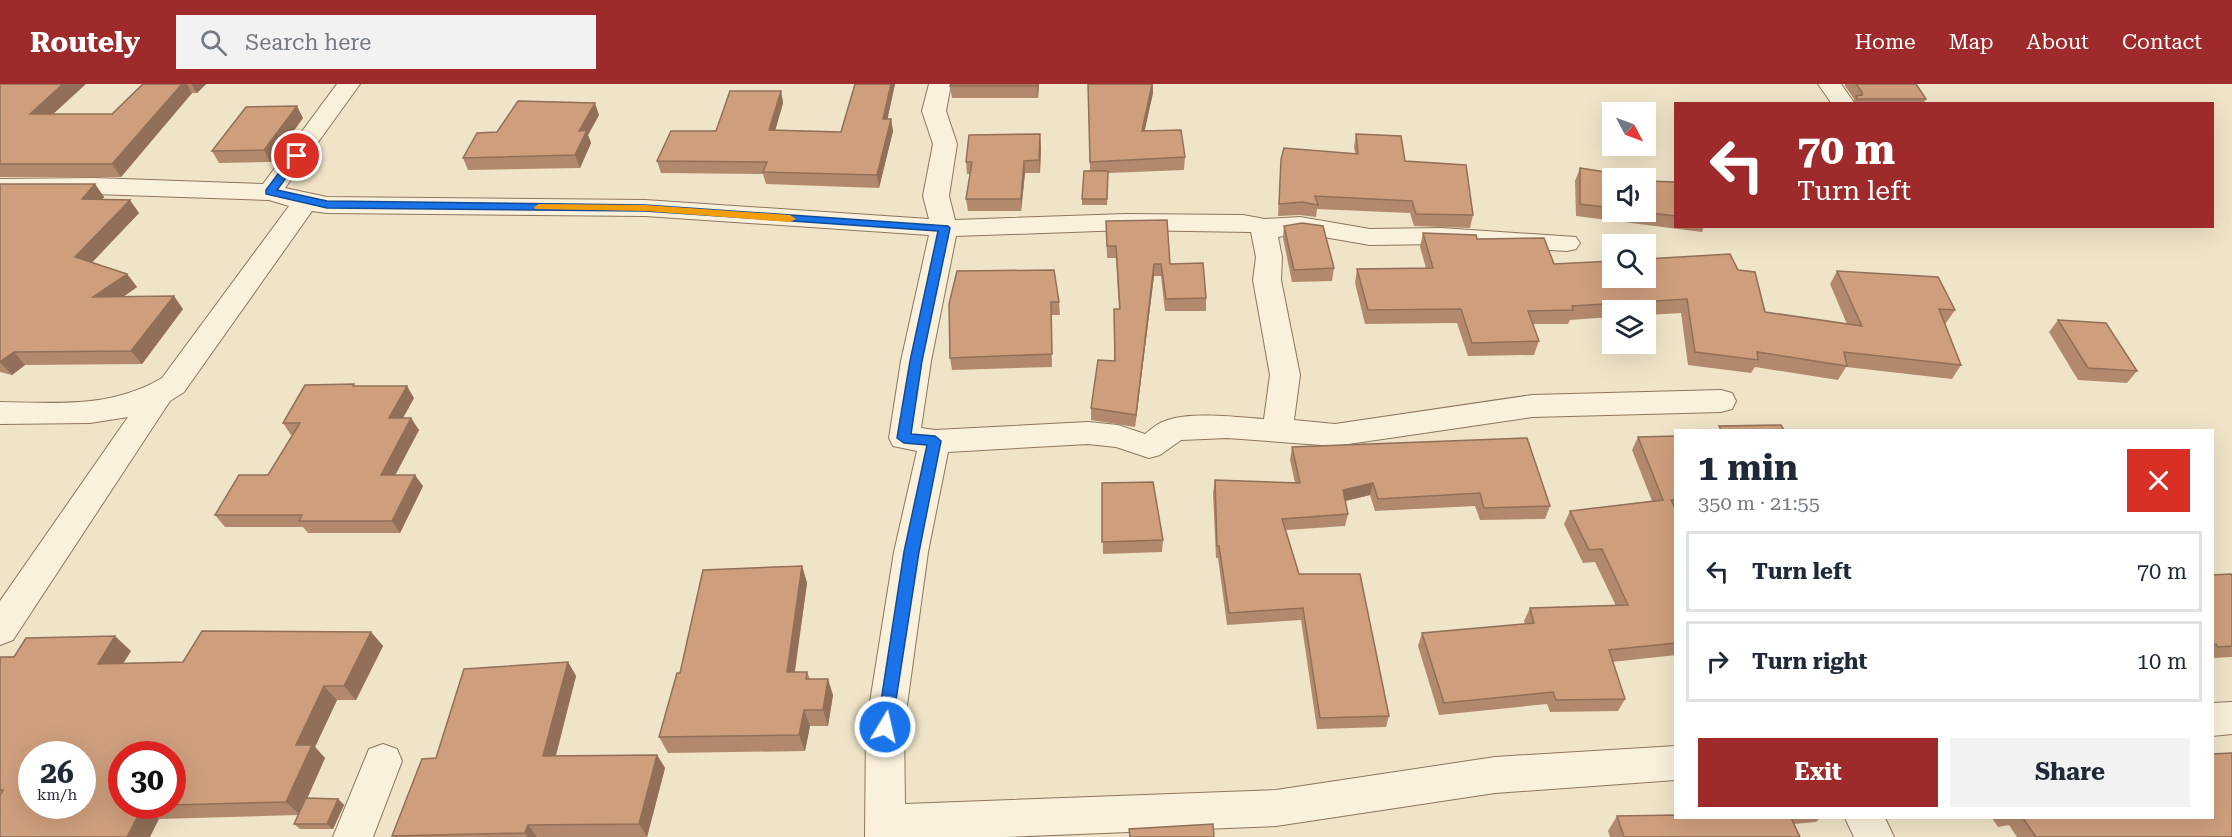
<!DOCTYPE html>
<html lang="en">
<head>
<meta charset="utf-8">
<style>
  :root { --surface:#fff; --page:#f2f2f3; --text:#1f2937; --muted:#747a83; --line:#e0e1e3; --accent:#9e2a2b }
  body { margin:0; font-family:"Roboto Serif",serif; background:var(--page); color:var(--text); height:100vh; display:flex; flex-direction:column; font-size:22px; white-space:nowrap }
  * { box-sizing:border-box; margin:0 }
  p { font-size:20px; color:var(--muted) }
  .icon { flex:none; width:33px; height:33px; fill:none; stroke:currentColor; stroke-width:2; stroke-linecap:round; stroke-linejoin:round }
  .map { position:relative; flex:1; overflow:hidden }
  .details { position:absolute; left:1674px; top:345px; width:540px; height:390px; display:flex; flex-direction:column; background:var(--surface); border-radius:0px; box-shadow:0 6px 24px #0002 }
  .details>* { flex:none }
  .hud { position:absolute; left:1674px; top:18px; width:540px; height:126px; border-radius:0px; box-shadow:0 6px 24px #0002; background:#9e2a2b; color:#fff; overflow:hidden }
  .needle { width:39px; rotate:131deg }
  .buttons { position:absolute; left:1602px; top:18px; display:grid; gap:12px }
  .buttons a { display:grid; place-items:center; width:54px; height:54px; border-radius:0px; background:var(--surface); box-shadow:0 6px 24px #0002; font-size:30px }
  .speed { position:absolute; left:18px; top:657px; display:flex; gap:12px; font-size:30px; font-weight:700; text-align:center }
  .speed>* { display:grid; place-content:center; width:78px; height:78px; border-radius:50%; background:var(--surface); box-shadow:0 6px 24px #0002; line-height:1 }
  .speed small { font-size:15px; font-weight:400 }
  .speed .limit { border:9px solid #d22; background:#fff; color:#111 }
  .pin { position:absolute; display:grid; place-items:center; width:51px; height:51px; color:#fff; margin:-26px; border:3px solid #fff; border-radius:50%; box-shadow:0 2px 6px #0007 }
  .me { position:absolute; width:66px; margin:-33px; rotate:9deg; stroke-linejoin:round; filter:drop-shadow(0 0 4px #0008) }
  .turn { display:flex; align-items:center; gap:21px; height:126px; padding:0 24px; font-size:27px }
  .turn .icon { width:78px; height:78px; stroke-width:2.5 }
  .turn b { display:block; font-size:42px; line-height:51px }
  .round { display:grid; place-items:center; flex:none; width:63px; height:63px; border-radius:0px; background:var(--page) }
  .head { display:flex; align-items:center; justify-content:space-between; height:102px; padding:0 24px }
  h1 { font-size:36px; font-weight:700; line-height:45px }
  .primary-button { display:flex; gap:12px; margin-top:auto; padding:12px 24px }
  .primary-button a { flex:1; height:69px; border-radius:0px; background:var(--accent); color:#fff; font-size:24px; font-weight:700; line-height:69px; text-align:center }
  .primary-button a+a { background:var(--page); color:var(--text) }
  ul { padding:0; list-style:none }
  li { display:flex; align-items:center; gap:18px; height:81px; margin:0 12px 9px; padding:0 12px; border:3px solid var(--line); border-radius:0px }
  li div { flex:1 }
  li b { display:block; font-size:22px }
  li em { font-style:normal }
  header { display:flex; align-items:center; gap:36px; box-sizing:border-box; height:84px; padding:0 30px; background:var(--accent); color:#fff }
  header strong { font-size:28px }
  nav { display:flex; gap:33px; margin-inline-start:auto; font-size:21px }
  .search { width:420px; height:54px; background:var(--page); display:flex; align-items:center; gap:15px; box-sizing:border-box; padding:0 21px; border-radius:0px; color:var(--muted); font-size:22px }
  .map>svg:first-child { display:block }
</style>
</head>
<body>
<header>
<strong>Routely</strong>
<div class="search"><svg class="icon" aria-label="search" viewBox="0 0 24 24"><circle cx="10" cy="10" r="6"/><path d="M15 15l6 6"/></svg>Search here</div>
<nav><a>Home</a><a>Map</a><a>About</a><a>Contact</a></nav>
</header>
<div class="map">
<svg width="2232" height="753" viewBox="0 0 2232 753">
  <rect width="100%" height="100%" fill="#f0e4c8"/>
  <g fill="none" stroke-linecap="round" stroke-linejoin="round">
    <g stroke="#8d765c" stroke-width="2">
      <path id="minor" d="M337 0H360L285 104 327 113 645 116 929 135 923 112 933 60 922 27 929 0H951L946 27 957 60 949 112 955 136 1126 130 1243 131 1265 135 1300 133 1370 145 1441 144 1576 153 1580 159 1576 165 1567 167 1441 160 1370 161 1300 149 1278 153 1282 173 1281 196 1300 291 1294 336 1335 340 1532 311 1721 306 1732 309 1736 317 1732 325 1721 328 1532 333 1335 362 1227 354 1181 356 1160 371 1149 374 1116 363 1088 360 948 368 928 468 904 643 905 720 1276 706 1495 673 1676 662V696L1495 709 1276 742 1005 753H865L866 643 894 468 917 367 893 362 889 354 901 277 929 151 645 132 327 129 312 127 184 308 170 317 13 556 0 561V517L128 333 90 339 0 340V318C58 319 111 324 162 294L289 122 269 116 94 110 0 111V95L94 94 263 100ZM1126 146 1251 148 1256 173 1253 196 1270 291 1264 335C1239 333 1187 327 1165 337 1158 339 1151 345 1145 350L1118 341 1088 338 935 346 921 344 931 277 956 152Z
        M1818 0H1841L1855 20H1832Z
        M2232 618V650L2212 652V619Z
        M383 660 397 665 402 677 373 753H333L369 665Z
        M1845 734H1885L1894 753H1854Z"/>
    </g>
    <use href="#minor" fill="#faf1dc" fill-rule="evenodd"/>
  </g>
  <path fill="#b2896c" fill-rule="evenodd" d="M0 0 53 30H112L143 0H206L197 9H192L121 93H0Z
    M855 0H895L887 35H891L893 47 879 104 766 100 763 90 661 89 657 77 716 47 781 7 783 19 775 46 841 48Z
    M1039 0 1038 14H952L950 2Z
    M1088 0H1153V9L1144 47 1185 73 1184 86 1108 89 1107 121H1082V115L1090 87Z
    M1845 0H1916L1926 15 1923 20H1852L1854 15 1845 2Z
    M599 31 588 51 591 59 580 84 468 86 463 74 497 48Z
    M303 34 271 78 219 79 212 67Z
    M1356 50 1405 77 1473 131 1470 144 1414 142 1410 129 1317 125 1316 133 1300 131 1278 132 1281 75 1355 69 1354 63Z
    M1041 63 1040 89H1025L1021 127H968L966 115 970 90H967L966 78Z
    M1580 84 1612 94V128H1646L1676 98V142H1704L1702 148 1576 132 1575 97Z
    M0 100H95L104 113 102 116 139 129 92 178 127 190 137 203 123 213 183 225 142 280 25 281 12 291 0 288Z
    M1106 137 1170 180 1206 214V227H1165L1161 192H1154L1135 343 1091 336V324L1114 277 1119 225 1116 174H1107Z
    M1284 142 1334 184 1332 197 1292 198 1283 154Z
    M1423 149 1477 155 1554 180 1738 186 1765 228 1847 240 1830 200 1837 187 1955 226 1946 239H1945L1961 281 1952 295 1846 283 1838 296 1755 283 1751 289 1688 281 1681 229 1646 231V226H1612V233L1570 236 1568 240H1533L1539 257 1534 271 1468 272 1457 239 1365 240 1355 199 1357 185 1426 184 1420 163Z
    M1059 218 1060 231H1051L1052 283 952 286 950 274 949 220Z
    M2058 236 2137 287 2127 299 2078 296 2049 248Z
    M355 302 414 314 403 334 419 346 395 391 423 402 400 449H308L303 443H225L215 431 268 391 293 351H291L283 339Z
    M1676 352V571L1612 578 1625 615 1618 627 1550 628 1547 620 1439 631 1418 562 1422 549 1525 540 1524 537 1530 524 1616 522 1595 478 1583 479 1564 440 1570 427 1652 417 1632 366 1638 353Z
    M1292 363 1550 422 1545 435 1480 436 1475 422 1375 427 1370 411 1345 417 1348 430 1345 442 1286 446 1299 490 1389 632 1386 643 1317 645 1301 536 1227 541 1218 474H1216L1213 409 1215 396 1295 399 1290 376Z
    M1102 399 1163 456 1162 468 1103 470Z
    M802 482 807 499 795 588H807L810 595 833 611 828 642H810L805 667 668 669 659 653 680 589Z
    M2212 491 2232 492V573L2212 574Z
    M371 548 383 562 356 616H337L315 663 325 674 307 714 338 715 344 721 333 745H300L294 740 298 731 159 735 0 753V573L131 567 123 579 183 578ZM172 670V722H122Z
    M568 578 576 592 556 672 657 671 665 684 647 753H393L392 752 436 674Z
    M1617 732 1676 734H1820L1816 738 1794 740 1800 753H1610L1608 747Z
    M1992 734H2212L2232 753H2017L2009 741 1998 743Z"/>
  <path fill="#916f58" d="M63 0H86L39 43 30 30Z
    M182 0H187L192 9 121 93 112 80Z
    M191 0H206L197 9Z
    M891 0H895L885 47 883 35Z
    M1037 0H1039L1038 14 1037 2Z
    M1152 0 1153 9 1142 59V47Z
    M781 7 783 19 772 58 769 46Z
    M595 19 599 31 588 51 591 59 580 84 575 71 579 47Z
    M297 22 303 34 271 78 264 66Z
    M891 35 893 47 879 104 877 91Z
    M1040 50 1041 63 1040 89 1039 76Z
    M1024 77 1025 89 1021 127V115Z
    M95 100 104 113 91 128 82 115Z
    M130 116 139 129 85 186 75 173Z
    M1154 180V192L1135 343 1136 331Z
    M127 190 137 203 104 226 93 213Z
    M174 212 183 225 142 280 131 267Z
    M14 268 25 281 12 291 0 278Z
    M407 302 414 314 396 346 389 334Z
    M411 334 419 346 389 403 381 391Z
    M415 391 423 402 400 449 392 437Z
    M1373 399 1370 411 1341 418 1343 406Z
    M802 482 807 499 792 604 787 588Z
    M371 548 383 562 356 616 344 602Z
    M115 552 131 567 114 594 98 580Z
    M568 578 576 592 552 685 543 672Z
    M828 595 833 611 828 642 823 626Z
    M324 602 337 616 315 663 325 674 300 731 286 718 296 661Z
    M804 626 810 642 805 667 799 651Z
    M657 671 665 684 647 753 639 740Z
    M338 715 344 721 333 745 327 740Z
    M143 722 159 735 150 753H127Z
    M528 741 537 753H528L525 749Z"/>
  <path fill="#cf9f7d" stroke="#916f58" stroke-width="1.5" fill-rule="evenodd" d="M0 0H63L30 30H112L143 0H182L112 80H0Z
    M855 0H891L883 35H891L877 91 763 88 767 78 657 77 671 47H716L730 7H781L769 46 841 48Z
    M951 0H1037V2H950Z
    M1088 0H1152L1142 47 1181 46 1185 73 1090 78Z
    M1856 0H1916L1926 15H1857L1856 12 1862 11V8Z
    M518 17 595 19 579 47 587 46 575 71 463 74 477 49 497 48Z
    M297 22 264 66 212 67 246 23Z
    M1040 50 1039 76 1024 77 1021 115H966L972 78H966L969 51Z
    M1356 50 1401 52 1405 77 1466 81 1473 131 1416 130 1412 117 1315 112 1318 121 1302 118 1279 120 1281 75 1284 64 1358 70Z
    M1580 84 1618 90 1619 94H1612V124L1580 120Z
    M1084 87H1108L1107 115H1082Z
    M1646 97 1676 98V132L1640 128H1646Z
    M0 100H95L82 115 130 116 75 173 127 190 93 213 174 212 131 267 14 268 0 278Z
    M1167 136 1170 180 1203 179 1206 214 1166 215 1161 180H1154L1136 331 1091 324 1098 276 1115 277 1114 225H1120L1116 162H1107L1106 137Z
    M1302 139 1323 142 1334 184 1294 186 1284 142Z
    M1423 149 1476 151 1477 155 1544 154 1554 180 1612 177V194H1646V175L1730 170 1738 186 1755 188 1765 228 1862 242 1837 187 1938 193 1955 226 1939 225 1961 281 1844 268 1847 282 1757 268 1758 276 1695 268 1687 215 1572 222 1573 226 1528 227 1539 257 1472 259 1461 225 1368 226 1357 185 1433 184Z
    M1054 186 1059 218H1051L1052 270 950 274 949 220 957 187Z
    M2058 236 2106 239 2137 287 2088 284Z
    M354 300 353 302H407L389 334H411L381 391H415L392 437H299L302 431H215L239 391H268L300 339H283L305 301Z
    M1781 341 1784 346H1721L1719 342Z
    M1676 352V416H1671L1676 426V559L1609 566 1625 615 1556 616 1553 608 1444 619 1422 549 1534 539 1530 524 1628 521 1602 465 1589 466 1570 427 1663 416 1638 353Z
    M1527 354 1550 422 1484 424 1480 409 1378 415 1373 399 1343 406 1348 430 1282 435 1299 490H1360L1389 632 1320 634 1303 524 1229 529 1219 462H1217L1215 396 1300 399 1292 363Z
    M1153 398 1163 456 1102 458V399Z
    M802 482 787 588H807L806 595H828L823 626H804L799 651 659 653 677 589H680L703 486Z
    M2231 490 2232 492V562L2218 563 2216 560 2212 561V491Z
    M202 547 371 548 344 602H324L296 661H312L286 718 172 721V670H122V722H148H143L127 753H0V711L3 706H0V573H14L26 554 115 552 98 580 183 578ZM32 670H82V722H32Z
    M568 578 543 672 657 671 639 740 528 741 525 749 392 752 422 675 436 674 464 585Z
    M2232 669V753H2036L2023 734H2212V670Z
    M306 714 338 715 327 740H294Z
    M1676 731V734H1791L1800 753H1624L1617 732Z
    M1213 740 1214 753H1130L1129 745Z"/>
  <path fill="#1a73e8" stroke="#114b97" stroke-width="1.5" d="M297 69 302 72 277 106 327 117 645 121 948 142 950 144 922 277 911 350 935 352 941 357 919 468 891 648 885 650 880 648 877 643 904 468 927 361 904 359 897 354 910 277 938 147 645 127 327 124 266 110V106L293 70Z"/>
  <path fill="#f59e0b" d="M539 120 645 121 790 131 796 135 790 138 645 127 535 125 534 123Z"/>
</svg>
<div class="buttons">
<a><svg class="needle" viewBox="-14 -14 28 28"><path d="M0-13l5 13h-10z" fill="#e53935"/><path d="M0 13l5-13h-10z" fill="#747a83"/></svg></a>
<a><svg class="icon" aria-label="sound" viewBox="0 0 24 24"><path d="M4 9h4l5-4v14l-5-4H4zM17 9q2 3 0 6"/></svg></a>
<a><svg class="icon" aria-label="search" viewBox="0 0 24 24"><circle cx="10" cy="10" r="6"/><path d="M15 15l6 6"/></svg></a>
<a><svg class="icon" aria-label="layers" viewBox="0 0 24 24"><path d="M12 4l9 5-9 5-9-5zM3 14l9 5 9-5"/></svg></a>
</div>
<div class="speed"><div>26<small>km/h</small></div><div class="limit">30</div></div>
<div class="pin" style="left:297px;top:72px;background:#d93025"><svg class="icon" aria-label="arrive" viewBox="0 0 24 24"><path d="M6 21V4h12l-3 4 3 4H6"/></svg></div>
<svg class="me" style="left:885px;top:643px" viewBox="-20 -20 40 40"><circle r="17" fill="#1a73e8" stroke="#fff" stroke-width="3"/><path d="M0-11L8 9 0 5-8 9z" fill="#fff"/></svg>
<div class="hud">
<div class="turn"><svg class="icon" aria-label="left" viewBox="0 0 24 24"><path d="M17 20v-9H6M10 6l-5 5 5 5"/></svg><div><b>70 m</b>Turn left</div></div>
</div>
<section class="details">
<div class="head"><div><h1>1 min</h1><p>350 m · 21:55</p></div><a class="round" style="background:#d93025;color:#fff"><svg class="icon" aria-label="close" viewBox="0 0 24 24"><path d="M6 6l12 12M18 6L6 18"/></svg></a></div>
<ul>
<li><svg class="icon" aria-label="left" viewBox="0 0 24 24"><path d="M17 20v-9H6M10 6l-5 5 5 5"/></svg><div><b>Turn left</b></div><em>70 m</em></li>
<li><svg class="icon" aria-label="right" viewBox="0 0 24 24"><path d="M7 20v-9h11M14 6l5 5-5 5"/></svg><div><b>Turn right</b></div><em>10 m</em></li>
</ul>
<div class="primary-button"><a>Exit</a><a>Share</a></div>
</section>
</div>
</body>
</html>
